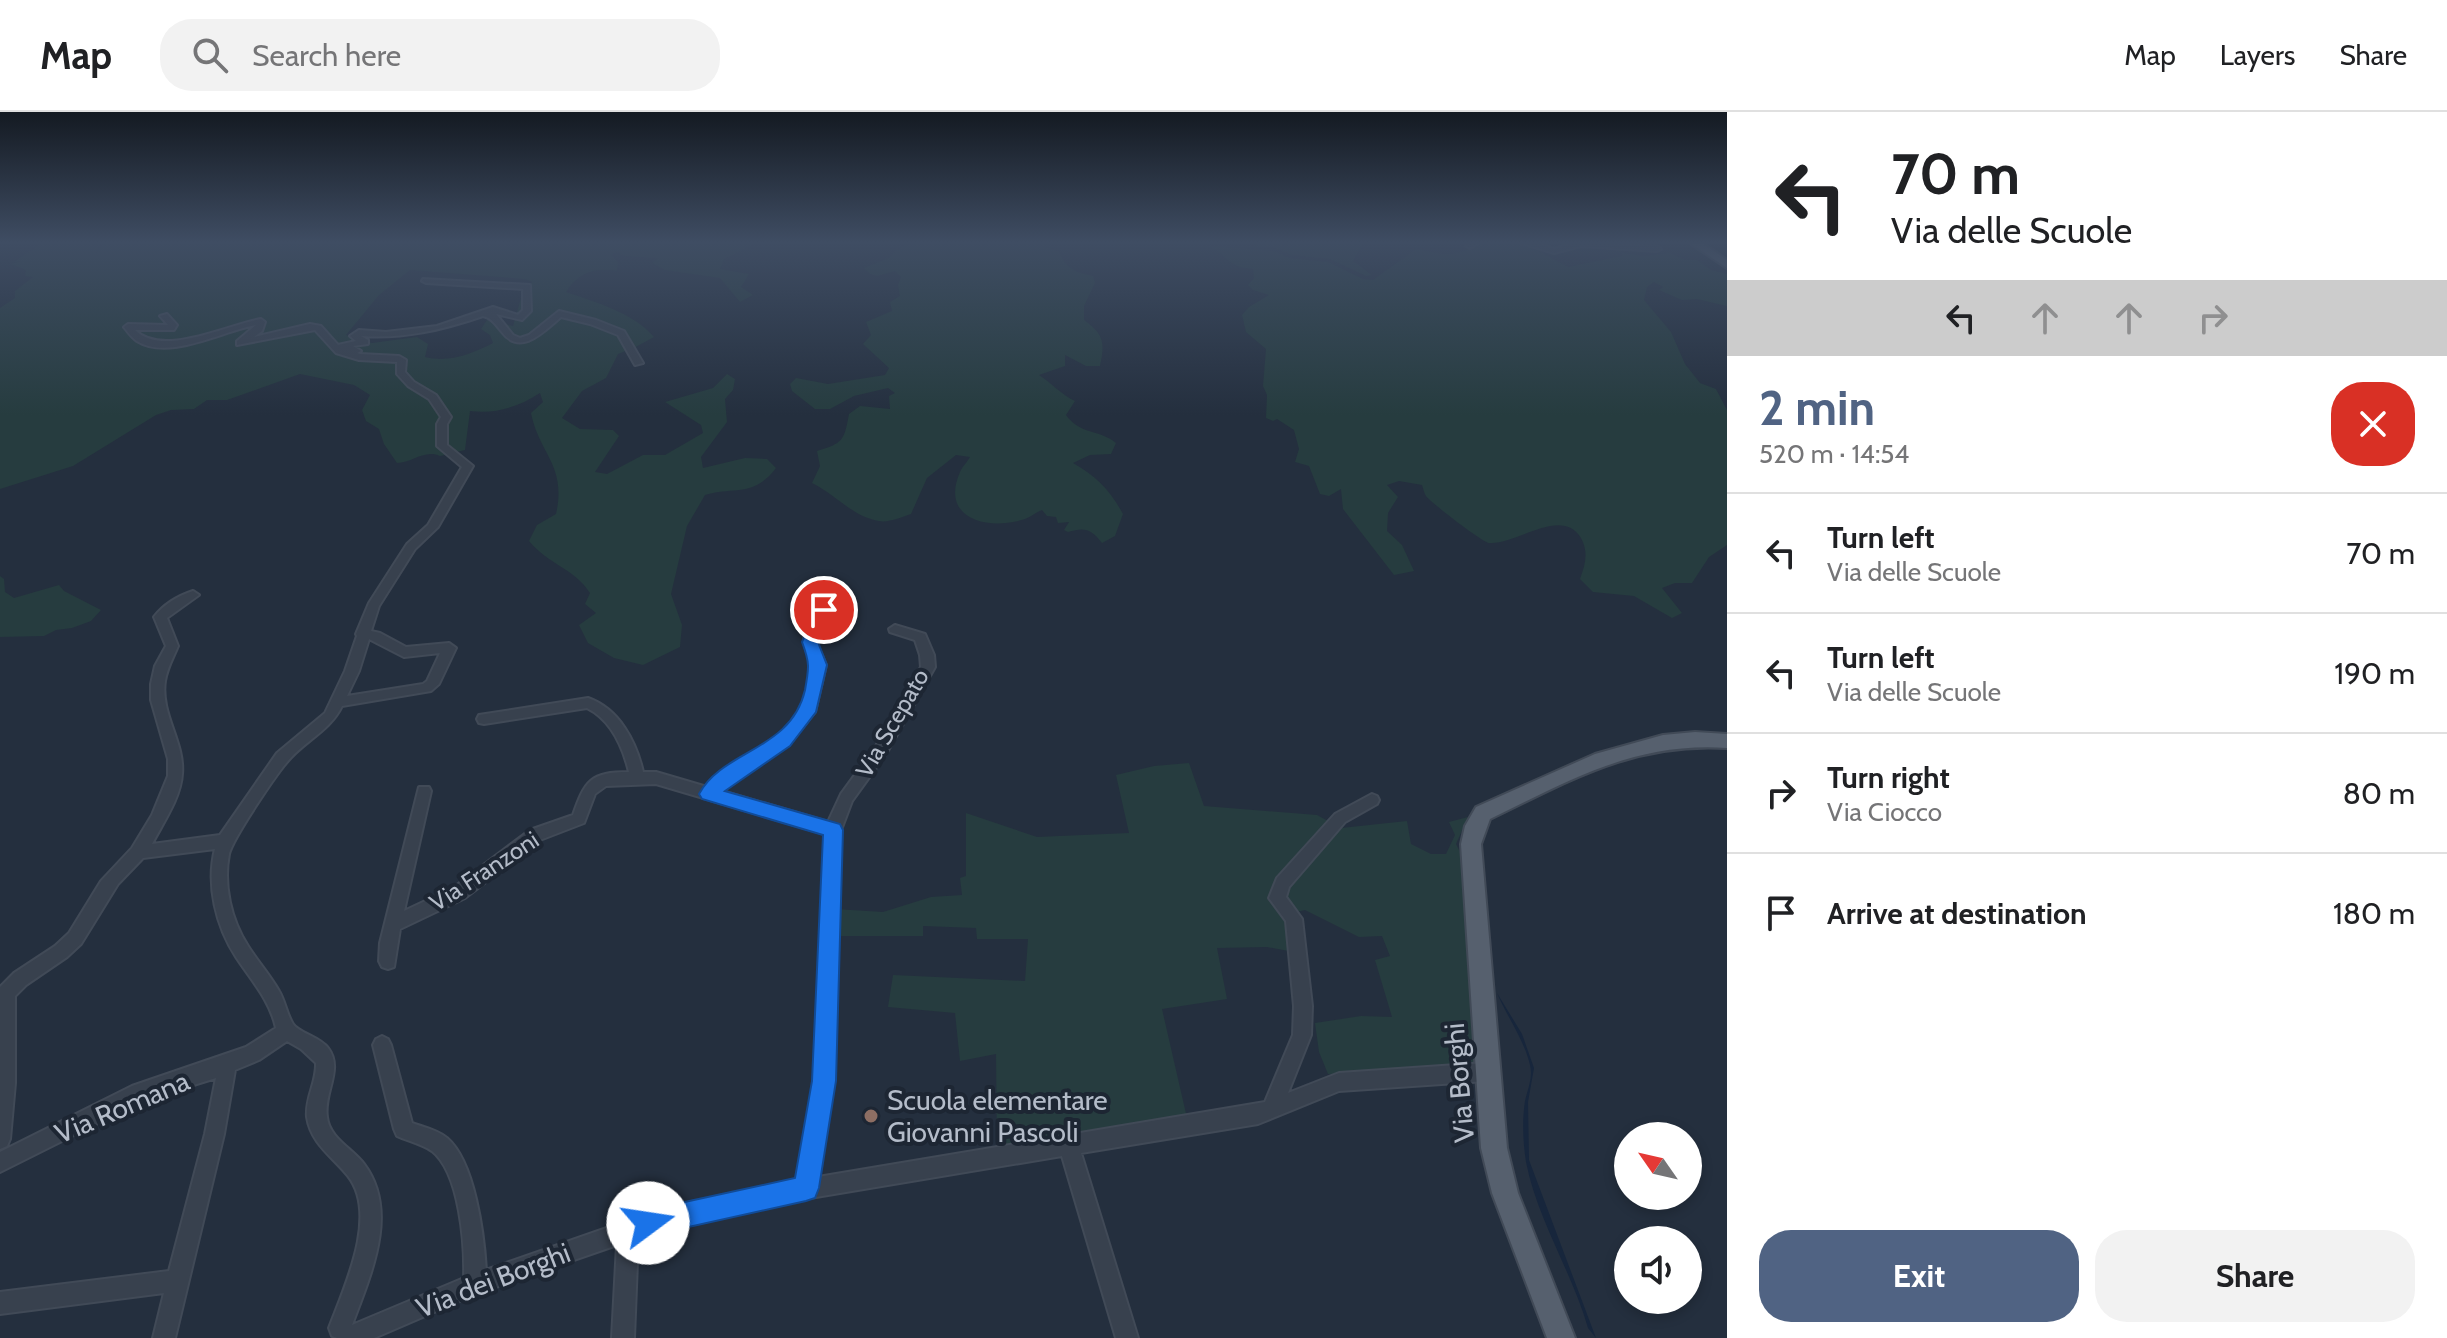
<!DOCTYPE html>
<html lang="en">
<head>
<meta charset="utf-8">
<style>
  :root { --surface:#fff; --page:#f2f2f2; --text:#202124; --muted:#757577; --line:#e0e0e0; --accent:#506383 }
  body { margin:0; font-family:Cabin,sans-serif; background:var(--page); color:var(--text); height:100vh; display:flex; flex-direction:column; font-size:30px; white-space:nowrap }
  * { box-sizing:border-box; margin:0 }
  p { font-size:26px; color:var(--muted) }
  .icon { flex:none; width:44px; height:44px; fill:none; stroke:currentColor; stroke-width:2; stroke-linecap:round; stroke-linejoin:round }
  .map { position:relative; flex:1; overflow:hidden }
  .drawer { display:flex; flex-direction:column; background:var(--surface); width:720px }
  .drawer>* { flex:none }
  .guide { background:#fff; color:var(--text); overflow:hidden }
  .needle { width:52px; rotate:304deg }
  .fabs { position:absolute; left:1614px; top:1010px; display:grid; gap:16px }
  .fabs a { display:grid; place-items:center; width:88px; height:88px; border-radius:50%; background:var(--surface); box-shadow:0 4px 12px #0003; font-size:40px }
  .pin { position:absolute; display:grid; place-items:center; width:68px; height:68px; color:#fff; margin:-34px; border:4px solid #fff; border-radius:50%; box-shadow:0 2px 8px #0007 }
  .me { position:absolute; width:88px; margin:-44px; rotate:76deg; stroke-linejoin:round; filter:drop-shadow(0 0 6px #0008) }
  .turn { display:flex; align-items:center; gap:28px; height:168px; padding:0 32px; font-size:36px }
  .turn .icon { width:104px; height:104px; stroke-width:2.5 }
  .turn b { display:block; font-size:56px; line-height:68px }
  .lanes { display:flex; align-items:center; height:76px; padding:0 32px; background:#0003; justify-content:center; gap:40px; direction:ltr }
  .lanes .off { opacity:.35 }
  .round { display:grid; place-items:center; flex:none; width:84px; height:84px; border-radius:32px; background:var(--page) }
  .overview { display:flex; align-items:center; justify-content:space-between; height:136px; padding:0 32px }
  h1 { font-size:48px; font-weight:700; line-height:60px; color:var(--accent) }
  .button { display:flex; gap:16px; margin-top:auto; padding:16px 32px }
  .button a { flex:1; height:92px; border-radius:32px; background:var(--accent); color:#fff; font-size:32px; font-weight:700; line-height:92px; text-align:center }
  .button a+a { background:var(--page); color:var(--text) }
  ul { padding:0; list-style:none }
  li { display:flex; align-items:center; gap:24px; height:120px; padding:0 32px; border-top:2px solid var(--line) }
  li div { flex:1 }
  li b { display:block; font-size:30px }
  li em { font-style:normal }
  header { display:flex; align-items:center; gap:48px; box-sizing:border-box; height:112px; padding:0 40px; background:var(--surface); border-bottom:2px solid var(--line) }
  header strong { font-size:38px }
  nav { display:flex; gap:44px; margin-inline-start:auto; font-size:28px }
  .search { width:560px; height:72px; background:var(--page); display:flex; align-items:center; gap:20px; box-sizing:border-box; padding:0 28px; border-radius:32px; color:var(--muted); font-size:30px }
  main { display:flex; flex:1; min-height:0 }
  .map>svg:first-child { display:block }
</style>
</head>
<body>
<header>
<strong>Map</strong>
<div class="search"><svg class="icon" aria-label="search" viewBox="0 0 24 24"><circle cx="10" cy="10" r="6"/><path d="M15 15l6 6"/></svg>Search here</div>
<nav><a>Map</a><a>Layers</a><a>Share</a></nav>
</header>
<main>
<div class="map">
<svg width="1727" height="1226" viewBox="0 0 1727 1226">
  <rect width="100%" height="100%" fill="#242f3e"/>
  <path fill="#263c3f" d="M42 131H101L95 142 104 131H756L724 147 720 157 749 162 741 175 753 183 740 190 720 166 665 158 652 151 658 146 625 144 617 140 611 143 618 150 617 159C595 155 578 161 566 180 595 190 634 201 654 225L632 237C629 232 626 224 622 221 613 214 566 197 556 202 541 209 535 231 515 227L501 211 513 214 521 186 532 170 525 167 410 158 379 183 346 223 372 231 417 225 428 232 425 245C448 251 472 242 493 231L490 223 481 217 487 208C501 212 505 226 519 231L533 226 560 203C587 208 614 214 628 238L618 242 606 266 582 279 562 306 580 317 613 318 619 324 595 360 607 362 643 343H665L703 321 701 313 665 290 713 276 727 262 735 267 733 278 725 287 727 310 701 345 703 356 745 346 767 347 776 356C753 386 736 374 705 383L687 414 671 482 682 513 680 535 643 553 614 546 588 531 579 513 596 501 585 492 590 481C573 455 550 454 529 429L537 413 556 402C567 353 539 342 531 301L543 290 540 281C518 295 497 302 470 299L465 338 440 344C424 337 412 351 397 351L384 332 379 317 366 309 362 298 370 283 354 273 300 262 227 288H207L194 297 171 298 156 303 73 354 0 377V196L15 186V179L33 165 25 164 26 158 11 152 21 149 14 150Z
    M910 131H1047L1050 132 1046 135 1058 139C1067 156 1073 160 1093 164L1095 171 1084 194V208C1104 222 1105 231 1100 254H1086L1065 243V254L1039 263C1052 271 1060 282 1075 289L1066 303C1080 323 1099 317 1116 331L1111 342 1090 343 1073 351C1096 364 1110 378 1123 402L1115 424 1102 431C1091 417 1085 415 1068 420L1064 418 1069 410 1058 411 1056 405 1047 404 1042 398C1036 400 1031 405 1025 407 990 419 939 408 960 360 962 355 968 349 970 345L956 343 927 366 911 402C902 405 888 411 879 409 853 405 835 382 812 371L820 354 817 339C843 331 844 329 849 302L860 294 890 297 889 284 895 281 888 276 854 284 830 297H815L792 279 790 272 796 266 828 272 885 263 889 256 863 232 871 223 866 210 892 199 890 190 900 184 898 173 901 165 895 159 877 164 870 162 864 156 889 146 895 139Z
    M1240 131H1363L1353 149 1372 163 1366 164 1330 147 1292 143 1276 136Z
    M1477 131H1523L1568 155 1622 144V141L1644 144 1670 141 1685 148H1697L1711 158 1727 162V194L1697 187 1682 188 1659 178 1663 175 1654 170 1647 175 1644 188 1671 220 1685 252 1700 271 1716 277 1727 298V433L1709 445 1692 471H1675L1662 476 1682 501 1672 506 1634 484 1593 480 1580 467C1585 453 1589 441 1581 426 1561 394 1517 433 1489 431 1482 430 1430 390 1426 384 1424 381 1423 376 1422 373L1399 369 1387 373 1398 385 1388 401 1387 419 1402 433 1414 459 1394 463 1343 397 1341 377 1329 384 1320 382 1309 354 1295 350 1299 337 1294 318 1277 307 1273 309 1266 306 1267 283 1263 274 1266 237 1246 220 1242 203 1249 195 1269 183 1253 178 1248 173 1254 166 1253 157C1222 154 1230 142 1207 134L1274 139 1289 146 1328 150 1363 167 1373 168 1416 137C1440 141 1457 148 1477 131Z
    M0 464 4 467 5 480 14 486 59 473 64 479 101 498 91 509 72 516 56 518 44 524 0 525Z
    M1189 651 1204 694 1317 703 1341 716 1407 709 1411 732 1431 742H1446L1455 723 1449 710 1468 705 1456 732 1468 756 1477 952 1420 960 1328 962 1319 940 1315 911 1361 904 1392 905 1375 848 1390 844 1382 824 1359 825 1305 798 1285 803 1294 840 1267 835 1217 836 1227 887 1162 897 1187 1006 997 1037 996 942 960 949 955 901 888 895 893 863 1025 869 1028 827H977L976 816 923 814V824H834L835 797 883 800 931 785 962 783 960 766 966 764V701L1037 725 1129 721 1116 663 1154 654Z"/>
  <path fill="#17263c" d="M1497 881 1522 922 1534 956 1528 990 1529 1048 1596 1226 1588 1216C1572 1160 1537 1107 1526 1050 1523 1031 1522 1008 1525 989 1528 976 1533 966 1530 953 1524 927 1507 905 1497 881Z"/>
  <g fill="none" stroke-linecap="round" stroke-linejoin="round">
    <g stroke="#414a57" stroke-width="4">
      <path id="minor" d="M1469 131H1478L1470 136 1466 134Z
        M1522 131H1535L1554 137 1575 131 1646 134 1643 131H1653L1661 137 1657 139 1581 134 1554 141Z
        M423 167 530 173 531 199 522 208 492 201 496 202 513 223 520 226 529 223 559 199 596 208 624 219 643 251 635 253 618 223 590 212 561 205C544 219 521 245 502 220 496 213 492 206 483 204 442 218 404 227 361 224L368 228V232L353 234 361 239 357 241 360 242 399 244 406 248 405 260 414 270 436 283 451 305 447 312V333L473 354 438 415 415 437 379 494 371 519 380 521 406 535 449 531 456 536 439 572 431 579 342 594C330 619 304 629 287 650 275 664 233 726 229 742 223 773 231 808 248 834 258 850 270 863 279 879 285 889 287 903 293 912 299 921 320 925 328 936 344 957 323 981 327 1005 329 1026 353 1037 364 1052 400 1100 370 1164 352 1213L464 1166C465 1133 460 1061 432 1039 422 1032 408 1029 397 1024L394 1017 373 933 376 927 382 924 388 927 391 933 412 1011C423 1015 437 1018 447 1026 475 1050 484 1123 486 1158L667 1095 797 1069 815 969 825 722 656 672 606 674 595 682 584 711 540 728 465 786 400 817 394 855 388 857 382 855 379 849 380 831 419 675H429L431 679 404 799 453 776 530 718 573 703C585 669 590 660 629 660 623 635 611 608 587 596L484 612 479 611 477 607 479 603 588 586C619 597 636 629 643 660H656L707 675C733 650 792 625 804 592 808 582 814 560 811 550 809 542 803 535 804 527 806 511 821 489 835 483L841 487 829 500 817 524 816 530 826 553 815 600 788 633 731 670 722 679 828 710 841 682 876 634 921 555 920 543 915 528 890 520 889 517 895 513 925 522 934 543 935 555 886 642 852 689 841 718 833 969 818 1065 1265 990 1293 923 1294 894 1286 809 1269 786 1277 766 1335 702 1372 682 1377 684 1379 688 1377 692 1345 710 1289 775 1286 785 1302 807 1312 894 1311 923 1288 981 1339 961 1486 951 1493 953 1495 960 1493 967 1486 969 1339 979 1258 1012 1081 1041 1138 1226H1116L1062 1044 810 1086 667 1115 638 1125 634 1226H612L617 1133 476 1182 374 1226H337L332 1224 329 1216C344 1176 379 1103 348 1064 333 1045 311 1032 307 1005 305 986 317 970 316 951L301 937 287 929 259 948 235 958 224 1022 175 1226H153L164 1181 0 1202V1180L169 1159 205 1022 216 966 142 989 0 1060V1040L132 974 246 935 276 916C270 888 251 868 236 845 216 814 206 773 215 737L143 746 118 772 81 832 67 845 26 873 15 884V971L10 1027 7 1034 0 1037V875L14 861 55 834 69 821 101 769 132 736 152 703 168 664V647L151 588V572L155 554 166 534 154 505C164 492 178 484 193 479L199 483 167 506 178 534C173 546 167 556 165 569 160 602 185 630 182 662 181 685 163 711 152 732L220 723 277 641 325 601 345 559 357 524 356 522 369 491 407 432 428 413 462 355 437 334V312L441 305 429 287 408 274 397 262V250L359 248 336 241 315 218 237 233V229L256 213C222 219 169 249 137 229 132 226 127 219 124 215L128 212 168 213 160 204 167 202 177 213 174 218H135C162 246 227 213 261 207L265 210 262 219 254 225 310 212 321 214 338 233 356 229 350 224 359 218 386 220 437 214 493 195 518 203 523 198V177L426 171 422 169ZM369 527 404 545 440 541 427 569 423 572 347 584 359 559Z"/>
    </g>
    <g stroke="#414a57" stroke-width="4">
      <path id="major" d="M1690 131H1702L1727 148V156Z
        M1695 620 1727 622V636C1634 630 1571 668 1490 707L1481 732 1507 1036 1518 1081 1575 1226H1547L1492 1081 1481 1036 1461 732 1465 714 1476 695 1595 642 1663 623Z"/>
    </g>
    <use href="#minor" fill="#38414e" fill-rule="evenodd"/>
    <use href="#major" fill="#56606e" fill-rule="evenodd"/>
  </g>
  <linearGradient id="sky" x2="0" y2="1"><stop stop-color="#141a22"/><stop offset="0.43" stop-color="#3f4d63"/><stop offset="1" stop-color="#3f4d63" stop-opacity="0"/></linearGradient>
  <rect width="1727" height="303" fill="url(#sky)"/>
  <path fill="#1a73e8" stroke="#114b97" stroke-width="2" d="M824 492 832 498 818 530 827 553 816 600 790 634 725 679 833 710 840 712 843 718 836 969 819 1076 815 1086 806 1089 648 1124 638 1120 634 1111 638 1102 648 1098 795 1066 812 969 823 723 702 687 699 682C722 638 791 639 805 578 809 556 810 551 802 530L815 498Z"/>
  <circle fill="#8d6e63" stroke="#1d2633" stroke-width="3" cx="871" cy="1004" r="8"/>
  <g text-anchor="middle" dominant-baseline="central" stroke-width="8" stroke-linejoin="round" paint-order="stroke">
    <g font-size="24" fill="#b4bcc9" stroke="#1d2633">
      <text transform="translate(892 611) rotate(-60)">Via Scepato</text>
      <text transform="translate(484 759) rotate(-33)">Via Franzoni</text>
    </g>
    <g font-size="28" fill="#b4bcc9" stroke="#1d2633">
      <text transform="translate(1459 971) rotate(-95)">Via Borghi</text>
      <text transform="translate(122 995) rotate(-23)">Via Romana</text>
      <text transform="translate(493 1168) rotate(-21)">Via dei Borghi</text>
    </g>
    <g font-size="28" fill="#b4bcc9" stroke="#1d2633" text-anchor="start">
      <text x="887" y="988">Scuola elementare<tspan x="887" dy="32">Giovanni Pascoli</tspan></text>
    </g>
  </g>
</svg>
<div class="fabs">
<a><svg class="needle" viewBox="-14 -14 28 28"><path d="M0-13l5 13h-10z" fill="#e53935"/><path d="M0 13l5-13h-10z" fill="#757577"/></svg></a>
<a><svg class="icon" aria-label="sound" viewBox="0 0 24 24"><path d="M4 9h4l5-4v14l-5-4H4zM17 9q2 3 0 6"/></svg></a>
</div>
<div class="pin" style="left:824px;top:498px;background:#d93025"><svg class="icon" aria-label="arrive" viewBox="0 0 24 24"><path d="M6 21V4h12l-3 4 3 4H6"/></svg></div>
<svg class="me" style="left:648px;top:1111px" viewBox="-20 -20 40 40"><circle r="19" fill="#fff"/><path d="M0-13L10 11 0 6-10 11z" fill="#1a73e8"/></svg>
</div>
<section class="drawer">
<div class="guide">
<div class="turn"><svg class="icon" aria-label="left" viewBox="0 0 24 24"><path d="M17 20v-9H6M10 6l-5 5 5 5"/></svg><div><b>70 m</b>Via delle Scuole</div></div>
<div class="lanes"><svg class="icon" aria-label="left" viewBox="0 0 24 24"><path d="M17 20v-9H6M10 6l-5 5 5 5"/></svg><svg class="icon off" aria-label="ahead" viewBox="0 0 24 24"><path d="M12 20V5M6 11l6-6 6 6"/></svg><svg class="icon off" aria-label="ahead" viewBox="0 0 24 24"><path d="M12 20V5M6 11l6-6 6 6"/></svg><svg class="icon off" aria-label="right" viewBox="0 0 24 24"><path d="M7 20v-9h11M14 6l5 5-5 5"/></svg></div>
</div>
<div class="overview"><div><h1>2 min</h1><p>520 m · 14:54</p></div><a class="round" style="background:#d93025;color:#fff"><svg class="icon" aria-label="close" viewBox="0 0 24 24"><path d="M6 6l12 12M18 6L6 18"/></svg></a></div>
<ul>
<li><svg class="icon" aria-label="left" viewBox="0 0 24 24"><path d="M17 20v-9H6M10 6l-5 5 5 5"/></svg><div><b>Turn left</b><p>Via delle Scuole</p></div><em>70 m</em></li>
<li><svg class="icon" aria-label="left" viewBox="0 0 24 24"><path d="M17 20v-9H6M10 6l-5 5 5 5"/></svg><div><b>Turn left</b><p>Via delle Scuole</p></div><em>190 m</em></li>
<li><svg class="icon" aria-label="right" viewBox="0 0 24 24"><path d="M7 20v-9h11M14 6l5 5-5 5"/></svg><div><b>Turn right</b><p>Via Ciocco</p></div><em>80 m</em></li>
<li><svg class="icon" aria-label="arrive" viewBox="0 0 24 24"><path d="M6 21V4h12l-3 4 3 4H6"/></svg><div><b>Arrive at destination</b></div><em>180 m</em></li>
</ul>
<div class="button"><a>Exit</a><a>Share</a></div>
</section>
</main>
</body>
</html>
